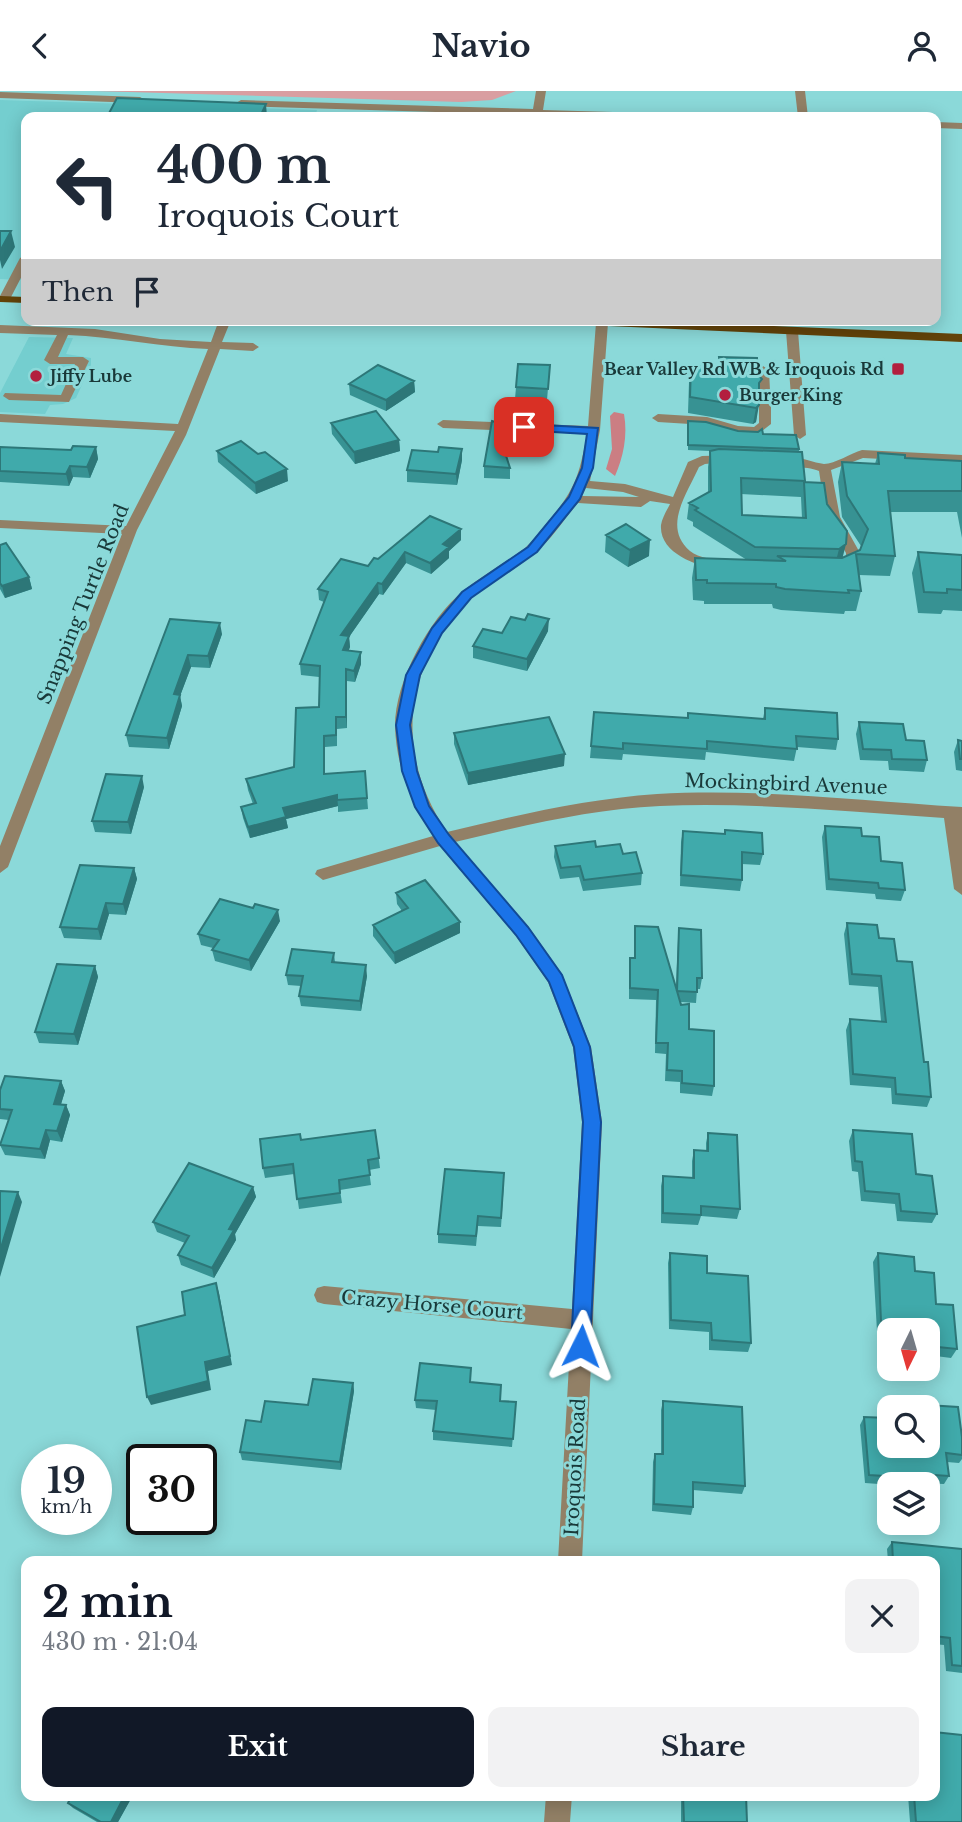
<!DOCTYPE html>
<html lang="en">
<head>
<meta charset="utf-8">
<style>
  :root { --surface:#fff; --page:#f2f2f3; --text:#1f2937; --muted:#747a83; --accent:#111827 }
  body { margin:0; font-family:"Libre Baskerville",serif; background:var(--page); color:var(--text); height:100vh; display:flex; flex-direction:column; font-size:26px; white-space:nowrap }
  * { box-sizing:border-box; margin:0 }
  p { font-size:23px; color:var(--muted) }
  .icon { flex:none; width:38px; height:38px; fill:none; stroke:currentColor; stroke-width:2; stroke-linecap:round; stroke-linejoin:round }
  .map { position:relative; flex:1; overflow:hidden }
  .side { position:absolute; left:21px; top:1465px; width:919px; height:245px; display:flex; flex-direction:column; background:var(--surface); border-radius:14px; box-shadow:0 4px 18px #0003 }
  .side>* { flex:none }
  .banner { position:absolute; left:21px; top:21px; width:920px; height:214px; border-radius:14px; box-shadow:0 4px 18px #0003; background:#fff; color:var(--text); overflow:hidden }
  .needle { width:46px; rotate:185deg }
  .tools { position:absolute; left:877px; top:1227px; display:grid; gap:14px }
  .tools a { display:grid; place-items:center; width:63px; height:63px; border-radius:14px; background:var(--surface); box-shadow:0 4px 18px #0003; font-size:35px }
  .speed { position:absolute; left:21px; top:1353px; display:flex; gap:14px; font-size:35px; font-weight:700; text-align:center }
  .speed>* { display:grid; place-content:center; width:91px; height:91px; border-radius:50%; background:var(--surface); box-shadow:0 4px 18px #0003; line-height:1 }
  .speed small { font-size:18px; font-weight:400 }
  .speed .limit { border:4px solid #111; border-radius:10px; background:#fff; color:#111 }
  .pin { position:absolute; display:grid; place-items:center; width:60px; height:60px; color:#fff; margin:-30px; border-radius:14px; box-shadow:0 4px 10px #0006 }
  .me { position:absolute; width:77px; margin:-38px; rotate:3deg; stroke-linejoin:round; filter:drop-shadow(0 0 5px #0008) }
  .turn { display:flex; align-items:center; gap:24px; height:147px; padding:0 21px; font-size:32px }
  .turn .icon { width:91px; height:91px; stroke-width:2.5 }
  .turn b { display:block; font-size:49px; line-height:60px }
  .then { display:flex; align-items:center; height:66px; padding:0 21px; background:#0003; gap:14px; font-size:26px }
  .round { display:grid; place-items:center; flex:none; width:74px; height:74px; border-radius:14px; background:var(--page) }
  .summary { display:flex; align-items:center; justify-content:space-between; height:119px; padding:0 21px }
  h1 { font-size:42px; font-weight:700; line-height:52px; color:var(--accent) }
  .cta { display:flex; gap:14px; margin-top:auto; padding:14px 21px }
  .cta a { flex:1; height:80px; border-radius:14px; background:var(--accent); color:#fff; font-size:28px; font-weight:700; line-height:80px; text-align:center }
  .cta a+a { background:var(--page); color:var(--text) }
  header { display:flex; justify-content:space-between; align-items:center; height:91px; padding:0 21px; background:var(--surface); font-size:32px; font-weight:700 }
  .map>svg:first-child { display:block }
</style>
</head>
<body>
<header><svg class="icon" aria-label="back" viewBox="0 0 24 24"><path d="M15 5l-7 7 7 7"/></svg>Navio<svg class="icon" aria-label="person" viewBox="0 0 24 24"><circle cx="12" cy="8" r="4"/><path d="M4 21q1-7 8-7t8 7"/></svg></header>
<div class="map">
<svg width="962" height="1731" viewBox="0 0 962 1731">
  <rect width="100%" height="100%" fill="#8bd9d9"/>
  <path fill="#74cecf" d="M0 9 317 19 315 26H26V189L0 188Z
    M29 246 73 247 66 263 91 267V274L76 307 63 313 50 314 45 323 0 321V302Z"/>
  <path fill="#d99ea1" d="M94 0H516L492 9 461 11Z"/>
  <path fill="#cb7e83" d="M614 321 624 323C628 345 623 367 615 385L606 378 612 358 610 325Z"/>
  <g fill="none" stroke-linecap="round" stroke-linejoin="round">
    <path fill="#928066" fill-rule="evenodd" d="M536 0H546L543 19 683 23 688 26H532V24L241 15 236 12 241 9 533 18Z
      M795 0H805L808 26H798Z
      M0 1 140 6 145 9 140 12 0 7Z
      M936 31 962 32V38L936 37Z
      M26 164V177L10 208 0 210V205L20 167Z
      M219 229H231L222 251 253 252 259 256 253 260 220 258 186 344 137 439 8 776 0 782V755L122 443 0 437V429L126 435 175 340 0 331V323L178 333 208 258C161 256 115 246 68 244L58 266H83L89 270 69 311 9 309 3 305 5 302 61 304 75 273H50L44 269 57 244 0 242V234L95 238 160 248 211 251Z
      M599 229 608 232 600 339 590 390 625 393 673 406 688 371 702 365 737 364V370L705 373 699 376C687 403 662 436 690 460 699 468 715 466 724 475L717 479C696 474 659 462 661 434 662 427 667 419 670 413L650 410 641 416 578 412C564 428 552 448 536 461 516 479 490 490 471 508 402 576 394 662 447 741 518 724 585 708 657 703 758 697 861 710 962 716V804L954 798 944 727C849 721 755 711 660 715 590 718 523 735 455 751L528 835 562 883 591 956 602 1031 582 1470H558L571 1238 324 1213 317 1211 314 1204 317 1197 324 1195 572 1218 582 1031 573 956 548 891 516 845 440 755 323 789 315 783 317 779 433 745C411 712 396 675 395 635 395 590 429 528 463 500 483 484 505 472 525 457 533 450 539 441 546 433 575 399 579 386 587 343L443 337 437 333 443 329 588 335 596 232ZM586 397 623 401 639 406 582 405Z
      M792 236 798 240 806 344 800 348 794 344 786 240Z
      M763 275 769 279 770 300 764 304 758 300 757 279Z
      M765 304 771 308V333L757 344 737 343 706 334 658 331 652 327 658 323 707 326 738 335 754 336 759 332V308Z
      M862 359 962 364V372L863 367 831 379 840 426 860 462 858 472 842 483 835 479 846 468V462L826 426 819 380C805 374 786 378 775 370 789 359 810 372 824 373 835 373 851 362 862 359Z
      M546 1704H572L570 1731H544Z"/>
    <path fill="#634309" fill-rule="evenodd" d="M0 205 26 206V212L0 211Z
      M536 229H629L962 243V251L542 232Z"/>
  </g>
  <path fill="#379293" fill-rule="evenodd" d="M719 266 759 304 756 331 753 333 688 322 689 291 691 274 718 276Z
    M550 274 547 309 515 308 516 296Z
    M414 290 415 301 386 320 350 304 349 293Z
    M688 330 738 340 763 343 799 358V361L805 391 827 413 843 467 860 459 861 455 842 426 838 391 842 371 875 373 878 362 905 367 962 370V447L957 421H890L895 465 890 485 859 484 861 500 856 520H845L844 523 781 519 773 517 772 513H704V510L693 509 692 487 695 467 747 469 693 435V431L687 428 689 412 708 402V376L710 360 688 359ZM741 403 801 406 802 427 742 424Z
    M331 332 399 349 400 360 355 373 332 343Z
    M0 356 71 359 96 356 98 368 90 387 73 386 69 395 0 391Z
    M462 358V369L457 394 407 391V379L438 361Z
    M217 360 288 390 256 403 218 371Z
    M484 375 510 377V388L484 387Z
    M430 425 461 449 449 460V467L431 483 406 472 383 504 379 503 349 546 350 556 348 560 361 561V573L355 591 347 590V637L337 638V655L325 656V683L365 680 368 718 338 721V715L286 728 288 737 250 747 243 727 241 716 253 713 248 699 246 688 294 676 319 616V586L301 584 300 573 324 511 319 509 318 498 368 475 378 468Z
    M606 444 649 465 628 476 605 461Z
    M0 454 29 486 32 498 5 507 0 498Z
    M918 461 962 464V520L943 519 941 523 918 522 912 482Z
    M170 528 222 543 210 577 191 576 180 605 182 615 169 658 129 656 126 644Z
    M548 540 527 580 473 567V555L502 542Z
    M765 617 838 648 836 659 797 656 794 670 706 661 705 669 623 663 622 669 590 667 594 621 687 627 763 628Z
    M859 631 906 649 927 669 924 681 889 679 888 670 860 669 856 643Z
    M454 642 564 675 468 694 454 653Z
    M958 649 962 650V680L956 679 954 661Z
    M144 696 131 743 95 741 92 730Z
    M825 735 862 745 881 770 905 799 901 810 876 808 875 803 826 799 822 746Z
    M725 739 763 763 760 774 742 773V789L740 800 680 795 681 751 683 740 724 743Z
    M555 755 596 756 623 763 642 782 641 794 583 800 579 786 560 788 554 766Z
    M134 777 137 788 126 824 109 823 101 849 64 847 60 836Z
    M396 802 460 842 395 873 373 845V834L402 820 397 813Z
    M253 817 280 830 251 880 215 870 212 859 213 857 201 854 198 843Z
    M847 832 879 847 897 870 924 971 931 1006 927 1016 892 1013 891 997 850 994 846 939 850 928 881 930 878 896 849 894 844 843Z
    M635 835 676 895 678 848 679 837 702 887 700 898H697L696 912 681 911 689 938 714 995 712 1005 680 1002V991L665 990 666 963 655 962 656 909 629 908V878L630 867H634Z
    M334 862 335 871 367 885 361 920 301 915 299 905 301 895 288 894 286 884Z
    M95 875 98 886 78 954 39 952 35 941Z
    M61 990 65 1000 61 1013 66 1014 70 1024 62 1051 50 1049 45 1068 5 1064 0 1054 9 1029 0 1028V999Z
    M375 1039 380 1077 369 1079 371 1094 340 1099 342 1112 299 1118 294 1083 265 1087 263 1077 301 1049Z
    M853 1039 916 1083 937 1123 932 1132 897 1130 895 1113 861 1110 858 1081 852 1080 849 1050Z
    M708 1042 740 1118 737 1128 701 1125 698 1134 661 1132V1095L663 1085 692 1087V1070L694 1059 706 1060V1052Z
    M504 1092 501 1136 478 1135 476 1155 438 1152V1143Z
    M253 1096 256 1106 235 1143 236 1149 214 1187 181 1174 178 1164 185 1152 157 1141 153 1131Z
    M670 1162 707 1182 751 1252 748 1261 709 1259V1241L669 1238 668 1172Z
    M878 1162 915 1180 936 1213 957 1258 951 1267 928 1264V1239H889V1241L877 1240 873 1171Z
    M471 1285V1291L500 1310 516 1311 512 1356 433 1349V1340L436 1319 416 1317 415 1309Z
    M353 1292 354 1300 341 1379 242 1369 240 1361 261 1331 308 1314Z
    M663 1310 745 1395 742 1403 693 1399V1416L691 1424 652 1420 653 1371 655 1363H661V1319Z
    M911 1313 958 1316 962 1346V1368L959 1372 947 1371 949 1385 944 1393 921 1392V1393H889V1406L881 1405 879 1393 865 1392 860 1334 864 1326 889 1327V1354H928V1316H909Z
    M892 1451 962 1458V1582L946 1580 944 1554 934 1553V1470H888L887 1458Z
    M72 1704H133L118 1731H97L73 1717 68 1712Z
    M681 1704H746L747 1731H681Z
    M908 1704H934L962 1731H910Z"/>
  <path fill="#2d7778" d="M266 13 267 26H260Z
    M11 140 15 156 2 178 0 169V160Z
    M414 290 415 301 386 320V309Z
    M759 314 756 331 753 333 756 317Z
    M399 349 400 360 355 373 354 361Z
    M96 356 98 368 90 387 87 376Z
    M462 358V369L457 394 456 383Z
    M70 375 73 386 69 395 66 383Z
    M287 378 288 390 256 403 255 392Z
    M461 438V449L449 460V467L431 483 430 472 443 453Z
    M650 449 649 465 628 476 630 459Z
    M846 453 842 469 835 474 839 458Z
    M405 461 406 472 383 504 382 493Z
    M29 486 32 498 5 507 2 495Z
    M378 492 379 503 349 546 350 556 344 571 341 544Z
    M549 528 548 540 527 580V568Z
    M220 532 222 543 210 577 208 565Z
    M361 561V573L355 591 354 580Z
    M188 564 191 576 180 605 182 615 169 658 167 647 174 603Z
    M346 578 347 590V637L346 626Z
    M324 645 325 656V695L324 683Z
    M565 663 564 675 468 694V682Z
    M142 685 144 696 131 743 128 731Z
    M337 704 338 715 286 728 288 737 250 747 248 736 283 717Z
    M134 777 137 788 126 824 123 813Z
    M106 812 109 823 101 849 98 838Z
    M278 819 280 830 251 880 249 869Z
    M460 831V842L395 873 394 862Z
    M366 874 367 885 361 920 360 910Z
    M95 875 98 886 78 954 74 943Z
    M61 990 65 1000 58 1023 54 1013Z
    M66 1014 70 1024 62 1051 57 1040Z
    M46 1039 50 1049 45 1068 40 1058Z
    M253 1096 256 1106 235 1143 236 1149 214 1187 212 1177 229 1138Z
    M18 1101 22 1111 0 1186V1160Z
    M216 1192 219 1202 232 1274 208 1280 211 1299 151 1314 147 1306 205 1271Z
    M353 1292 354 1300 341 1379 340 1371Z
    M125 1704H133L118 1731H111Z"/>
  <path fill="#40aaab" stroke="#2d7778" stroke-width="2" d="M117 7 266 13 260 26H107Z
    M0 140H11L0 160Z
    M719 266 757 267 758 284 762 288 759 292V314L756 317 690 306 691 274 720 276Z
    M518 273 550 274 548 298 516 296Z
    M378 274 414 290 386 309 349 293Z
    M376 320 399 349 354 361 331 332Z
    M492 330 495 331 510 377 484 375Z
    M688 330 706 331 738 340 758 341 762 338 763 343 796 344 799 358 688 354Z
    M241 350 258 363 265 361 287 378 255 392 217 360Z
    M73 355 96 356 87 376 70 375 66 383 0 380V356L71 359Z
    M439 356 462 358 456 383 407 379 412 359 438 361Z
    M719 358 802 361 805 390 741 387 742 424 806 427 804 391 824 392 827 413 847 440 846 453 839 458 755 456 695 419 698 417 689 412 711 400 710 360Z
    M878 362 905 364V367L962 370V400H888L895 465 856 463 861 500 848 499 849 502 785 498 776 496V493L707 492V489H696L695 467 786 470 777 465 842 467 860 459 868 438 847 405 842 371 879 373Z
    M430 425 461 438 443 453 449 456 430 472 405 461 382 493 378 492 341 544 349 545 343 559 361 561 354 580 346 578V626H336V644L324 645V683L365 680 367 707 337 709V704L283 717 286 726 248 736 241 716 256 712 246 688 294 676 296 617 319 616 320 575 300 573 328 501 318 498 341 468 368 475 374 467 378 468Z
    M626 433 650 449 630 459 606 444Z
    M6 452 29 486 2 495 0 492V454Z
    M918 461 962 464V499L947 498V502L924 501Z
    M528 523 549 528 527 568 473 555 483 538 502 542 511 526 525 529Z
    M170 528 220 532 208 565 188 564 174 603 180 604 167 647 126 644Z
    M765 617 837 622 838 648 796 645 797 658 707 650V658L623 652V658L591 655 594 621 688 627V622L765 628Z
    M549 626 565 663 468 682 454 642Z
    M859 631 903 633 906 649 924 650 927 669 892 668 891 659 863 658Z
    M958 649 962 650V668H960Z
    M106 683 142 685 128 731 92 730Z
    M825 735 861 737 862 745 879 746 881 770 902 772 905 799 879 797 878 792 829 788Z
    M725 739 762 742 763 763 742 761V789L681 784 683 740 725 743Z
    M595 750 596 756 620 753 623 763 636 761 642 782 584 789 580 775 561 777 555 755Z
    M80 774 134 777 123 813 106 812 98 838 60 836Z
    M425 789 460 831 394 862 373 834 408 817 396 802Z
    M220 808 253 817 255 813 278 819 249 869 212 859 219 849 198 843Z
    M847 832 877 834 879 847 894 848 897 870 912 871 924 971H928L931 1006 896 1003 895 987 853 983 850 928 886 931 881 885 852 883Z
    M635 835 658 836 677 900 679 837 701 839 702 887H697V901L677 900 681 914 689 913V938L714 940V995L682 992V980L667 979 668 952H656L658 899 630 897V867H635Z
    M292 858 334 862 332 871 366 874 360 910 299 905 303 885 286 884Z
    M57 873 95 875 74 943 35 941Z
    M5 985 61 990 54 1013 66 1014 57 1040 46 1039 40 1058 0 1054 12 1019 0 1018V999Z
    M375 1039 379 1067 368 1069 370 1084 339 1089 340 1102 297 1108 293 1073 263 1077 260 1048 300 1043 301 1049Z
    M853 1039 912 1043 916 1083 932 1085 937 1123 901 1120 899 1103 865 1100 862 1071 855 1070Z
    M708 1042 737 1044 740 1118 701 1115V1124L663 1122V1085L694 1087V1059L708 1060Z
    M189 1072 253 1096 229 1138 234 1139 212 1177 178 1164 189 1145 153 1131Z
    M445 1078 504 1082 501 1127 478 1125 476 1145 438 1143Z
    M0 1100 18 1101 0 1160Z
    M670 1162 707 1165V1182L748 1185 751 1252 712 1249 711 1232 671 1229Z
    M878 1162 914 1166 915 1180 934 1182 936 1213 953 1214 957 1258 928 1255V1239H918V1234L881 1230Z
    M216 1192 230 1265 205 1271 208 1290 147 1306 137 1236 185 1224 182 1201Z
    M420 1272 471 1277 470 1291 501 1294 500 1310 516 1311 513 1348 433 1340 437 1310 415 1309Z
    M313 1288 353 1292 340 1371 240 1361 246 1329 261 1331 265 1310 308 1314Z
    M663 1310 742 1316 745 1395 693 1391V1416L654 1413 655 1363H663Z
    M911 1313 958 1316 962 1346V1364L946 1362 949 1385 920 1383 921 1393H889V1398H885L884 1385 869 1384 864 1326 889 1327V1354H928V1316H911Z
    M892 1451 962 1458V1575L952 1574 950 1547 934 1545V1470H893Z
    M934 1641 962 1644V1731H916L914 1704H934Z
    M72 1704H125L111 1731H101L68 1712Z
    M683 1704H746L747 1731H684Z"/>
  <path fill="#1a73e8" stroke="#114b97" stroke-width="2" d="M524 333 598 337 593 377 580 408 537 461 471 507 442 542 420 584 410 634 417 680 429 715 449 744 528 836 562 884 590 956 601 1031 590 1255 588 1262 581 1264 574 1262 571 1255 583 1031 574 956 549 891 516 844 438 752 415 716 402 680 396 634 406 584 432 537 462 501 528 456 569 406 582 377 587 343 520 339 519 336Z"/>
  <g fill="#b21f3e" stroke="#8bd9d9" stroke-width="2.5">
    <rect x="891" y="271" width="14" height="14" rx="3.5"/>
    <circle cx="36" cy="285" r="7"/>
    <circle cx="725" cy="304" r="7"/>
  </g>
  <g text-anchor="middle" dominant-baseline="central" stroke-width="6" stroke-linejoin="round" paint-order="stroke">
    <g font-size="16" font-weight="bold" fill="#193939" stroke="#8bd9d9" text-anchor="start">
      <text x="884" y="278" text-anchor="end">Bear Valley Rd WB &amp; Iroquois Rd</text>
      <text x="50" y="285">Jiffy Lube</text>
      <text x="739" y="304">Burger King</text>
    </g>
    <g font-size="19" fill="#193939" stroke="#8bd9d9">
      <text transform="translate(83 513) rotate(-68)">Snapping Turtle Road</text>
      <text transform="translate(786 693) rotate(2)">Mockingbird Avenue</text>
      <text transform="translate(432 1214) rotate(5)">Crazy Horse Court</text>
      <text transform="translate(575 1376) rotate(-87)">Iroquois Road</text>
    </g>
  </g>
</svg>
<div class="tools">
<a><svg class="needle" viewBox="-14 -14 28 28"><path d="M0-13l5 13h-10z" fill="#e53935"/><path d="M0 13l5-13h-10z" fill="#747a83"/></svg></a>
<a><svg class="icon" aria-label="search" viewBox="0 0 24 24"><circle cx="10" cy="10" r="6"/><path d="M15 15l6 6"/></svg></a>
<a><svg class="icon" aria-label="layers" viewBox="0 0 24 24"><path d="M12 4l9 5-9 5-9-5zM3 14l9 5 9-5"/></svg></a>
</div>
<div class="speed"><div>19<small>km/h</small></div><div class="limit">30</div></div>
<div class="pin" style="left:524px;top:336px;background:#d93025"><svg class="icon" aria-label="arrive" viewBox="0 0 24 24"><path d="M6 21V4h12l-3 4 3 4H6"/></svg></div>
<svg class="me" style="left:581px;top:1255px" viewBox="-20 -20 40 40"><path d="M0-17L14 15 0 8-14 15z" fill="#1a73e8" stroke="#fff" stroke-width="4"/></svg>
<div class="banner">
<div class="turn"><svg class="icon" aria-label="left" viewBox="0 0 24 24"><path d="M17 20v-9H6M10 6l-5 5 5 5"/></svg><div><b>400 m</b>Iroquois Court</div></div>
<div class="then">Then<svg class="icon" aria-label="arrive" viewBox="0 0 24 24"><path d="M6 21V4h12l-3 4 3 4H6"/></svg></div>
</div>
<section class="side">
<div class="summary"><div><h1>2 min</h1><p>430 m · 21:04</p></div><a class="round"><svg class="icon" aria-label="close" viewBox="0 0 24 24"><path d="M6 6l12 12M18 6L6 18"/></svg></a></div>
<div class="cta"><a>Exit</a><a>Share</a></div>
</section>
</div>
</body>
</html>
